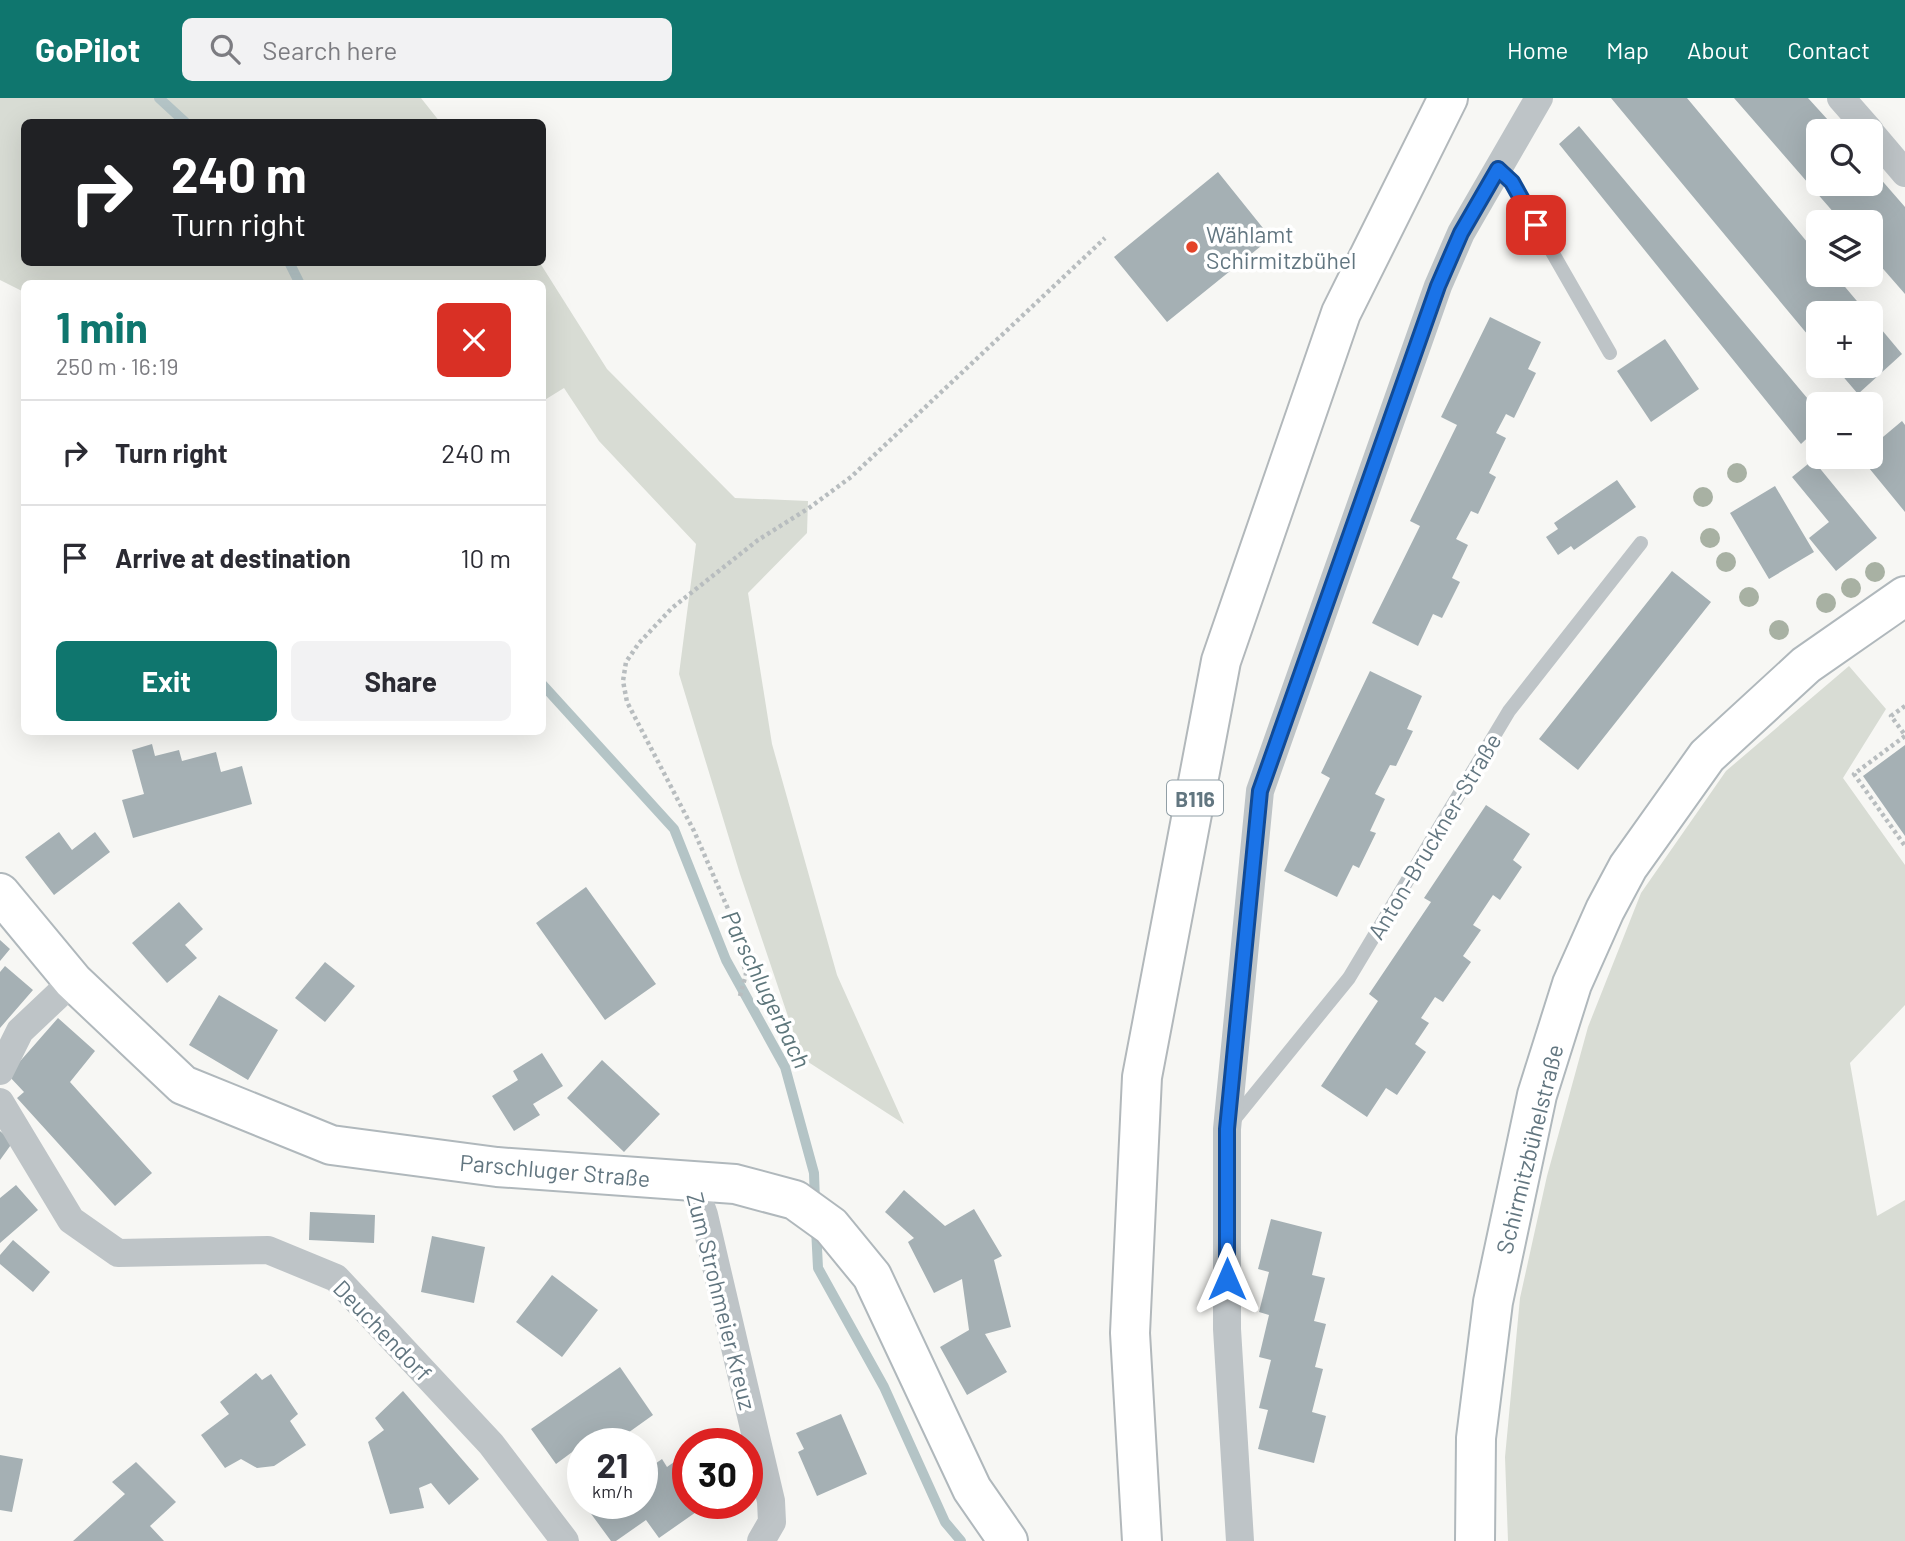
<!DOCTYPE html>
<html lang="en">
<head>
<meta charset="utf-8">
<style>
  :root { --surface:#fff; --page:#f2f2f3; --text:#2b2b33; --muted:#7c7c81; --line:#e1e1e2; --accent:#0f766e }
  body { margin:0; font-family:Barlow,sans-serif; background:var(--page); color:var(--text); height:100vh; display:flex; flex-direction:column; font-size:26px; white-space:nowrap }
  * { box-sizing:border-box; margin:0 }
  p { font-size:23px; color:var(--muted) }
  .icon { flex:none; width:38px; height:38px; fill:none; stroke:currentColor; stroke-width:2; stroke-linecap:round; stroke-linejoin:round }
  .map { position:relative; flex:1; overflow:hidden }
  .panel { position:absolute; left:21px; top:182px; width:525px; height:455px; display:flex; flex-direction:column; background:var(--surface); border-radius:10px; box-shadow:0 7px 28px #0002 }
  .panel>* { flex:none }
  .hud { position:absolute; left:21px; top:21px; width:525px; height:147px; border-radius:10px; box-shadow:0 7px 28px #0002; background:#202124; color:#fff; overflow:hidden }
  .fabs { position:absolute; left:1806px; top:21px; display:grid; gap:14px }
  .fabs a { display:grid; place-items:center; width:77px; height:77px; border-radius:10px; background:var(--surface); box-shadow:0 7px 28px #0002; font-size:35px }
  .speed { position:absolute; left:567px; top:1330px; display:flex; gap:14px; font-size:35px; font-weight:700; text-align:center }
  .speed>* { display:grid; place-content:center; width:91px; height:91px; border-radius:50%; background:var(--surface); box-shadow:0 7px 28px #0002; line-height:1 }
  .speed small { font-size:18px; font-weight:400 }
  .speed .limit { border:10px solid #d22; background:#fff; color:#111 }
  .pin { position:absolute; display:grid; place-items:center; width:60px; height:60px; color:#fff; margin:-30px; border-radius:14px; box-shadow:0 4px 10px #0006 }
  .me { position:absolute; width:77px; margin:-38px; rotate:0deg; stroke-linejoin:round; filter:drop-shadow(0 0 5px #0008) }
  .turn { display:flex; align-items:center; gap:24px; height:147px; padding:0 35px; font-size:32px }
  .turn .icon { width:91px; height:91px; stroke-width:2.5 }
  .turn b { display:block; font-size:49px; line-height:60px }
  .round { display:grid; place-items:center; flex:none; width:74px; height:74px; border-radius:10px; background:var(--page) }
  .summary { display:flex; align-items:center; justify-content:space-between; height:119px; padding:0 35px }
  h1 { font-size:42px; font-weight:700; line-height:52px; color:var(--accent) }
  .cta { display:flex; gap:14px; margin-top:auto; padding:14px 35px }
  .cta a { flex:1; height:80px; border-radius:10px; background:var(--accent); color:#fff; font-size:28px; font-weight:700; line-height:80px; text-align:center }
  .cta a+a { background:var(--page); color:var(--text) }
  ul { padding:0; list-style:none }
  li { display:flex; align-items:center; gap:21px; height:105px; padding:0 35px; border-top:2px solid var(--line) }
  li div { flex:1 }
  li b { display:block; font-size:26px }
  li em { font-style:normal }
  header { display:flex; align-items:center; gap:42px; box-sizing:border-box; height:98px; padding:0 35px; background:var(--accent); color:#fff }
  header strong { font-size:33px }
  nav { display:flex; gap:38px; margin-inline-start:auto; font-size:24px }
  .search { width:490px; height:63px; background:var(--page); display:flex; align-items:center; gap:18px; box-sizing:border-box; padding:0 24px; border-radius:10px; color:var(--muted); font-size:26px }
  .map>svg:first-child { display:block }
</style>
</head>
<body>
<header>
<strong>GoPilot</strong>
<div class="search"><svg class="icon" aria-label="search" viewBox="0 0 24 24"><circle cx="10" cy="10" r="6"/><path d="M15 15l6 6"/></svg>Search here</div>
<nav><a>Home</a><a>Map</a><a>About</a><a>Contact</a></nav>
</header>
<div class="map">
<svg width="1905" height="1443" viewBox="0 0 1905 1443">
  <rect width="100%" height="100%" fill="#f7f7f4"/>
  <path fill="#d8dcd4" d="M0 0H421L440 24H24V164L540 165 607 271 735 400 808 403 807 435 748 495 772 646 837 877 904 1026 802 960 740 776 679 576 696 446 599 343 564 290 543 303 542 186H24V194L0 182Z
    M1849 568 1886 611 1843 680 1905 767V907L1850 965 1877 1118 1905 1102V1443H1508L1505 1359 1520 1200 1547 1078 1588 929 1641 795 1726 673Z"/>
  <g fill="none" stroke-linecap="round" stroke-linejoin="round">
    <path stroke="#b4c4c6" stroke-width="10" d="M159 0 185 24
      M289 164 300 186
      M542 586 674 731 726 862 785 969 814 1075 815 1104
      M816 1130 818 1170 884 1289 945 1424 961 1443"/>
  </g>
  <path fill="#a5b0b4" d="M1611 0H1687L1818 157V177H1835L1867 215H1818V249Z
    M1734 0H1808L1838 33H1818V86H1871V70L1905 109V196L1871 157V124H1842Z
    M1579 28 1818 313V330L1801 346 1559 46Z
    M1218 74 1271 140 1167 224 1114 159Z
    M1490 219 1541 244 1528 271 1536 275 1514 320 1506 316 1496 335 1506 340 1489 375 1496 379 1478 416 1471 413 1456 441 1468 447 1452 480 1460 484 1442 520 1433 516 1418 548 1372 525 1420 428 1410 423 1457 327 1441 319Z
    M1871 219 1902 256 1858 296 1834 268H1871Z
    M1665 241 1699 291 1651 324 1617 273Z
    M1902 323 1905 327V414L1860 359H1871V349Z
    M1813 362 1877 440 1836 473 1809 440 1829 424 1792 379Z
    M1617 382 1636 409 1574 452 1571 448 1558 457 1546 439 1558 431 1554 425Z
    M1775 388 1814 454 1769 481 1730 415Z
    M1672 473 1711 504 1578 672 1539 641Z
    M1370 573 1422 598 1407 631 1413 633 1396 668 1390 667 1375 696 1385 701 1370 733 1376 735 1359 770 1353 767 1337 799 1284 773 1330 680 1321 675Z
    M152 646 155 658 179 652 182 663 216 654 221 674 242 668 252 706 133 740 122 702 144 696 132 652Z
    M1905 647V738L1863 678Z
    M1486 707 1530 736 1513 762 1522 769 1500 802 1493 797 1473 827 1481 832 1463 858 1471 864 1443 904 1435 899 1421 920 1429 925 1415 946 1426 954 1397 997 1386 990 1367 1019 1321 988 1378 903 1369 896 1431 804 1424 800Z
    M59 734 72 752 95 734 110 754 54 797 25 759Z
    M586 789 656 886 605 922 536 825Z
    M179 804 203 831 185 847 197 860 167 885 132 845Z
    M0 842 10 851 0 863Z
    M325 864 355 888 325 924 295 900Z
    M5 868 33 892 0 930V874Z
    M219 897 278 932 248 982 189 947Z
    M58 920 95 953 70 984 152 1075 115 1108 17 1000 24 994 8 977Z
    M542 955 563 988 533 1006 540 1017 514 1033 492 998 518 982 513 973Z
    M602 962 660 1016 624 1054 567 1000Z
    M0 1033 13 1044 0 1062Z
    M16 1087 38 1112 0 1145V1100Z
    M904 1092 945 1128 974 1111 1002 1158 994 1162 1011 1229 985 1236 1007 1274 967 1297 940 1249 969 1232 962 1181 934 1195 908 1144 914 1140 885 1114Z
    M310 1114 375 1117 374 1145 309 1142Z
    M1271 1121 1322 1134 1312 1177 1325 1180 1314 1223 1326 1226 1315 1269 1323 1271 1312 1314 1326 1318 1314 1365 1258 1351 1268 1312 1259 1310 1271 1262 1259 1259 1269 1217 1259 1214 1269 1174 1258 1171Z
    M432 1138 485 1149 474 1205 421 1194Z
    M13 1142 50 1174 33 1194 0 1166V1157Z
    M552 1177 598 1212 562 1259 516 1224Z
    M620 1269 653 1317 625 1337 631 1346H583L556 1366 531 1331Z
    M256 1275 262 1282 271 1276 298 1316 290 1323 306 1347 274 1368 257 1370 241 1361 225 1370 201 1337 229 1316 220 1304Z
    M403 1293 479 1381 449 1407 431 1385 419 1390 424 1410 390 1416 368 1344 384 1332 375 1320Z
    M841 1316 867 1376 817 1398 798 1354 804 1351 796 1335Z
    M0 1357 23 1361 12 1414 0 1412Z
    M681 1359 688 1369V1405H694L699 1412 659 1440 646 1422 616 1443H611L589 1413 600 1405H642V1375L662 1361 667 1369Z
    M136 1364 176 1404 150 1428 164 1443H73L125 1396 112 1384Z"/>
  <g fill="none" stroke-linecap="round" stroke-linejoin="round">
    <g stroke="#b0b8bc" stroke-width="42">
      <path id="secondary" d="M0 795 73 883 183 987 331 1047 497 1069 735 1086 795 1102 831 1128 872 1178 972 1391 1008 1443
        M1475 1443 1476 1340 1493 1204 1537 997 1572 886 1605 812 1628 769 1707 658 1806 567 1905 498"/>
    </g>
    <g stroke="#b2b8bb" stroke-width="42">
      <path id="primary" d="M1142 1443 1130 1235 1142 979 1221 563 1341 215 1448 0"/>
    </g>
    <path stroke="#b8bdbf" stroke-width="4.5" stroke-dasharray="3.5 3.5" stroke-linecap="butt" d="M1905 608 1891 618 1905 637
      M1905 638 1854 676 1905 748
      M740 898 746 876 732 820 694 733 627 604 623 583 626 564 639 545 672 510 758 442 809 410 851 379 1105 140"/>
    <path stroke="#bec4c7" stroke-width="14" d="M1498 71 1512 84 1610 255
      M1232 1024 1349 880 1509 613 1641 445"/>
    <path stroke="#bec4c7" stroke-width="28" d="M1841 0 1870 33
      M1871 35 1905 75
      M0 973 20 933 73 883
      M0 1004 71 1122 118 1155 268 1152 336 1180 491 1346 565 1443
      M692 1083 704 1117 771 1403 772 1424 761 1443
      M1240 1443 1227 1231V1031L1260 693 1438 188 1461 135 1539 0"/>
    <use href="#secondary" stroke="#fff" stroke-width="38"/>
    <use href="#primary" stroke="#fff" stroke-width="38"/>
  </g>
  <g fill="#a8b1a3">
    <circle cx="1737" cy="375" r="10"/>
    <circle cx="1703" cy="399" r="10"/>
    <circle cx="1710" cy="440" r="10"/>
    <circle cx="1726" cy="464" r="10"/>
    <circle cx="1875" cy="474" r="10"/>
    <circle cx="1851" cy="490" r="10"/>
    <circle cx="1749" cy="499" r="10"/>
    <circle cx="1826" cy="505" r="10"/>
    <circle cx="1779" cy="532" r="10"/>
  </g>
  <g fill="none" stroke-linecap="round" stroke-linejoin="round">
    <g stroke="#114b97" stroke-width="18">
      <path id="route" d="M1227 1181V1031L1260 693 1438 188 1461 135 1498 71 1512 84 1536 127"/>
    </g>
    <use href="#route" stroke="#1a73e8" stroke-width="12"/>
  </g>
  <circle fill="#e44328" stroke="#fff" stroke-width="2.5" cx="1192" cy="149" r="7"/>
  <g text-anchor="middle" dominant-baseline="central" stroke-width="7" stroke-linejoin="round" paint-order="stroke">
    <rect fill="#fff" stroke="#919fa6" stroke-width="2" x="1167" y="682.5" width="56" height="35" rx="5"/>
    <g font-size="21" font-weight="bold" fill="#627680">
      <text x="1195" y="700">B116</text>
    </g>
    <g font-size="23" fill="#627680" stroke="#fff" text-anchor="start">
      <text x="1206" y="136">Wählamt<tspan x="1206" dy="26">Schirmitzbühel</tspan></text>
    </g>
    <g font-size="23" fill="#627680" stroke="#fff">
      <text transform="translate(1434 738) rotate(-59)">Anton-Bruckner-Straße</text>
      <text transform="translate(1529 1051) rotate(-76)">Schirmitzbühelstraße</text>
      <text transform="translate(555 1072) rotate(5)">Parschluger Straße</text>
      <text transform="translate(722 1203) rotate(76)">Zum Strohmeier Kreuz</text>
      <text transform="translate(383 1232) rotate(46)">Deuchendorf</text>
    </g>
    <g font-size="24" font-style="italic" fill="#5d767b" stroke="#fff">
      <text transform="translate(767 891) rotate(64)">Parschlugerbach</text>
    </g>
  </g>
</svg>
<div class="fabs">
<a><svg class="icon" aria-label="search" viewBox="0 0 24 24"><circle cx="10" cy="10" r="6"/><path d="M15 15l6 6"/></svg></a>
<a><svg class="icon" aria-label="layers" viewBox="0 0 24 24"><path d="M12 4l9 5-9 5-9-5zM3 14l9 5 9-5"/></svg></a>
<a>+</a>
<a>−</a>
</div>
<div class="speed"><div>21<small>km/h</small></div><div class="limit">30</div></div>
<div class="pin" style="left:1536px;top:127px;background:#d93025"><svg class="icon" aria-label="arrive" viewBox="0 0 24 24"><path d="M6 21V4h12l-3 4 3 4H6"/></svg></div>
<svg class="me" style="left:1227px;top:1181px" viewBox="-20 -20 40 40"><path d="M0-17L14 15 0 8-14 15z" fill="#1a73e8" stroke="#fff" stroke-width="4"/></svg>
<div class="hud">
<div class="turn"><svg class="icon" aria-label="right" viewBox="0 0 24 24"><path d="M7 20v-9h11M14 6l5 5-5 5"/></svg><div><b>240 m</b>Turn right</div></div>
</div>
<section class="panel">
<div class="summary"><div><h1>1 min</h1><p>250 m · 16:19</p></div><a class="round" style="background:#d93025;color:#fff"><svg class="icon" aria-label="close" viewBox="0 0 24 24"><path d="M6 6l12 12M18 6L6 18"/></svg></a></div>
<ul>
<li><svg class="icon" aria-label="right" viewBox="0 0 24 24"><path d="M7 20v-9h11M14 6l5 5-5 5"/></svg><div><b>Turn right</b></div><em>240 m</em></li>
<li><svg class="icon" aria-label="arrive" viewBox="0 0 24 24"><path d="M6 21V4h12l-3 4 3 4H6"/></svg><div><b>Arrive at destination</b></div><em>10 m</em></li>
</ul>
<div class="cta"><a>Exit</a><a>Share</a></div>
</section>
</div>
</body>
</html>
